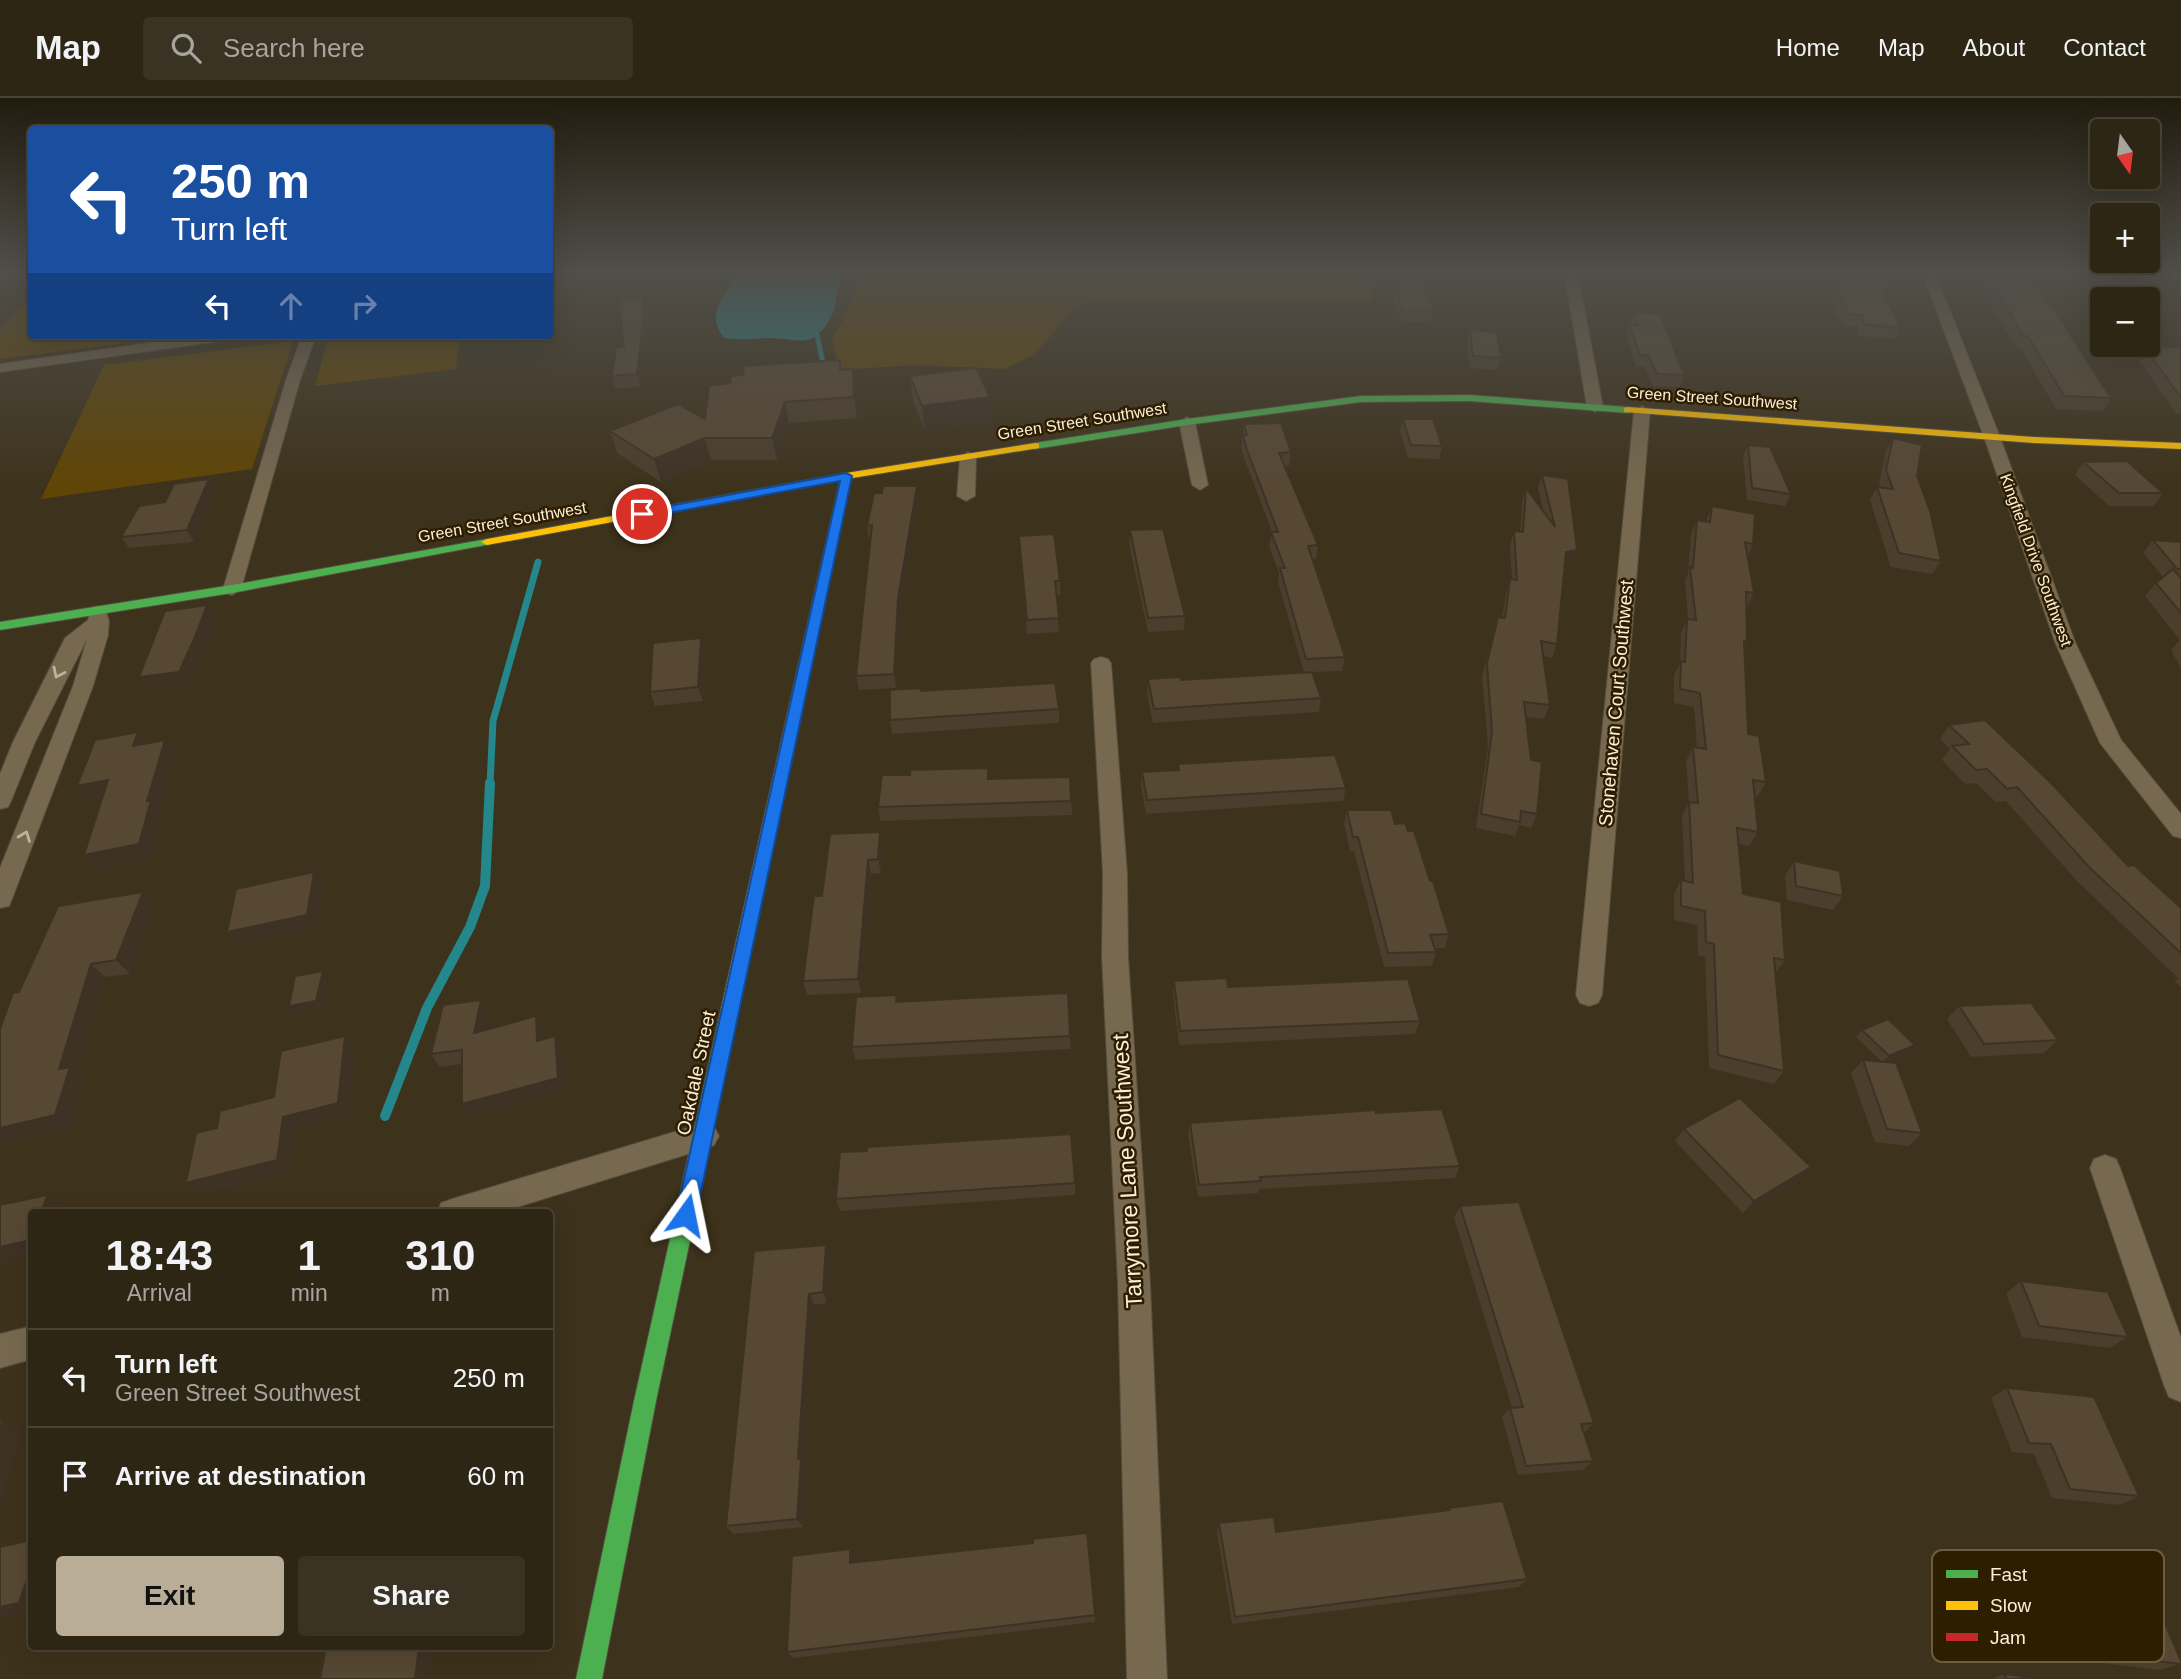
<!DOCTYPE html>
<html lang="en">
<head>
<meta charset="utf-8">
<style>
  :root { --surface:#2e2614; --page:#3a3222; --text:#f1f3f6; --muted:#a7a5a0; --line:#494334; --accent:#b9ad97 }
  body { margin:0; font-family:Helvetica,sans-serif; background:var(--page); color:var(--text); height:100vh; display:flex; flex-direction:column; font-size:26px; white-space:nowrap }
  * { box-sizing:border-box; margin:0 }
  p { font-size:23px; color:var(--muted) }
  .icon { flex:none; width:38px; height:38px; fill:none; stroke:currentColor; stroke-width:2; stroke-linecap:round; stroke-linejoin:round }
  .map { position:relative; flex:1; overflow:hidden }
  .details { position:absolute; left:28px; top:1111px; width:525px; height:441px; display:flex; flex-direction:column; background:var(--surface); border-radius:7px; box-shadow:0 7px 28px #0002,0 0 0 2px var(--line) }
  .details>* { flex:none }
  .banner { position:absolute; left:28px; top:28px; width:525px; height:214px; border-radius:7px; box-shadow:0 7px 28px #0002,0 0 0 2px var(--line); background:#1a4fa0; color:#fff; overflow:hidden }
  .needle { width:46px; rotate:166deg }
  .buttons { position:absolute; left:2090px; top:21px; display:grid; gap:14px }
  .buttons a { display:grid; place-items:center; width:70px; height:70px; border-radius:7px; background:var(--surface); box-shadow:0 7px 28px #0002,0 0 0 2px var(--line); font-size:35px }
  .pin { position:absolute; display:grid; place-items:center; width:60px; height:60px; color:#fff; margin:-30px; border:4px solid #fff; border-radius:50%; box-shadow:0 2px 7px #0007 }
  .me { position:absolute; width:77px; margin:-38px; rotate:12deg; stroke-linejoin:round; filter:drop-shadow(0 0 5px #0008) }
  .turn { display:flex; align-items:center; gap:24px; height:147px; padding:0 28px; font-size:32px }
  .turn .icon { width:91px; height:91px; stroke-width:2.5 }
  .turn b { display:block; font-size:49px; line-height:60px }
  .lanes { display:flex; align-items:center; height:66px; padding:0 28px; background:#0003; justify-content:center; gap:35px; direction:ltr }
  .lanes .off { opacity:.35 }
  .eta { display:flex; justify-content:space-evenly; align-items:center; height:119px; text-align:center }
  .eta b { font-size:42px; font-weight:700; line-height:49px }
  .button { display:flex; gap:14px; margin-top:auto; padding:14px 28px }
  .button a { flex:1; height:80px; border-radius:7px; background:var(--accent); color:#111; font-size:28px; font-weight:700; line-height:80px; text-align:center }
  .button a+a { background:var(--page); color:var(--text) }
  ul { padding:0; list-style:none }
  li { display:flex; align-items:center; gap:21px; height:98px; padding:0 28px; border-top:2px solid var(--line) }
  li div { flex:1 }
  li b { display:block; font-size:26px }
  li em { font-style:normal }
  header { display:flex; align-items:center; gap:42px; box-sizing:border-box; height:98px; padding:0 35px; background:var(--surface); border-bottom:2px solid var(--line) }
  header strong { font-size:33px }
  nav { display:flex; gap:38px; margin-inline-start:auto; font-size:24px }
  .search { width:490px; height:63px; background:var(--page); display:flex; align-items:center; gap:18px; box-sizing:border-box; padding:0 24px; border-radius:7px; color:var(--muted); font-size:26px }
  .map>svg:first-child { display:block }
</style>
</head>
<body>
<header>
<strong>Map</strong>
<div class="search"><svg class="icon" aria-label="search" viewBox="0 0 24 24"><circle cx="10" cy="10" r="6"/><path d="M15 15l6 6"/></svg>Search here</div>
<nav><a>Home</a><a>Map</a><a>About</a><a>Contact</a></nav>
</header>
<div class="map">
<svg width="2181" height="1581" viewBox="0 0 2181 1581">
  <rect width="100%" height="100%" fill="#3d321b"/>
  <path fill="#604504" d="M863 172H1369L1373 203H1096L1075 209 1035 256 1004 271 915 267 839 272 832 241 844 220Z
    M31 199 32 238H181L0 261V231Z
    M329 238H459L456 271 315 288Z
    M293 243 252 371 41 401 104 267Z"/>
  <path fill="#24878b" d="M734 172H840L845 176C834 187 839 203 832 217 812 254 800 240 768 240 753 241 739 242 724 240 702 211 731 199 734 172Z"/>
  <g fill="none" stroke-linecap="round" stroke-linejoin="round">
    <path stroke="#24878b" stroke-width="5" d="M808 237H817L823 265 821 271"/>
    <path stroke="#24878b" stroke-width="7" d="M490 687 493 623 538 464"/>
    <path stroke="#24878b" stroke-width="10" d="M385 1018 427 910 470 829 485 788 490 685"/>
    <g stroke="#564d3e" stroke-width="2">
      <path id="street" d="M1564 172H1577L1603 309 1595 314 1587 309Z
        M1921 172H1934L2000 339 2075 544 2121 642 2181 716V740L2173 738 2100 645 2055 544 1984 339Z
        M198 238H235L228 242 0 274V266Z
        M302 238H316L300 282 241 491 232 497 225 495 223 491 286 282Z
        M1642 308 1650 313 1602 897 1598 905 1589 908 1580 905 1576 897 1634 313Z
        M1187 319 1195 324 1208 387 1200 392 1192 387 1179 324Z
        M968 354 976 359 975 398 966 403 957 398 960 359Z
        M98 508 105 510 109 523 108 537 93 588 12 801 9 808 0 810V770L73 588 87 541 35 644 11 703 8 709 0 711V676L13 644 65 540 88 522 91 510Z
        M1101 559 1108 561 1111 565 1127 775 1128 859 1150 1185 1167 1581H1127L1118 1185 1102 859 1103 775 1091 565 1094 561Z
        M704 1025 714 1029 719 1038 714 1047 704 1051 498 1115H437L441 1105 452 1101Z
        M2105 1057 2116 1061 2120 1070 2181 1240V1304L2169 1299 2164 1287 2090 1070 2094 1061Z
        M32 1228V1261L0 1270V1236Z"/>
    </g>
    <g stroke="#564d3e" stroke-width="2">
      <path id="fast" d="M1469 297 1628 309 1633 312 1628 315 1469 303 1361 304 1187 327 1035 351 1030 348 1035 345 1187 321 1361 298Z
        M487 441 491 442V446L232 495 0 532V524L232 487Z
        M730 904 736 906 739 911 656 1303 602 1581H576L634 1303 721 911 724 906Z"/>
    </g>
    <g stroke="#564d3e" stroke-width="2">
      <path id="slow" d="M1628 309 2034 339 2181 345V351L2034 345 1624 314V310Z
        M1035 345 1039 346V350L846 381 487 447 481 444 487 441 846 375Z
        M797 600 804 604 739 911 736 916 730 918 724 916 721 911 790 604Z"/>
    </g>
    <g stroke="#564d3e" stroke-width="2">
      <path id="jam" d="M846 375 851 378 804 604 797 608 790 604 841 378Z"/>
    </g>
    <use href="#street" fill="#76694f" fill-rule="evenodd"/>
    <use href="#fast" fill="#4caf50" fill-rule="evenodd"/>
    <use href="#slow" fill="#ffc107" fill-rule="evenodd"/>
    <use href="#jam" fill="#c62828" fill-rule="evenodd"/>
  </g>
  <path fill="#4b3e2c" d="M1484 172H1513L1510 184 1486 183Z
    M1842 172H1879L1889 197 1887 201 1901 230 1896 241 1857 238 1858 229 1843 228 1828 198 1833 187H1841L1845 178Z
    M1979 172H2025L2111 300 2103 313 2056 311 2021 250H2016L1989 202 1993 196 1978 174Z
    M1394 184 1433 212 1430 224H1401L1391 196Z
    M646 210 648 224 640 288 616 291 612 278 624 249Z
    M1634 215 1684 277 1680 289 1653 288 1645 269 1636 268 1626 238 1630 227H1631L1630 225Z
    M1470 232 1501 260 1497 272 1470 270 1467 245Z
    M2142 247 2181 250V315H2176L2135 257Z
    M840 262 842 272 853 271 856 292 857 320 789 325 777 362H711L661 384 617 355 610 333 705 321 730 285 743 277Z
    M910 278 990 299 991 324 925 333 913 303Z
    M1403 321 1442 348 1439 361 1408 360 1400 333Z
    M1244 326 1291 354 1289 368H1285L1318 447 1316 461H1313L1345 559 1342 573 1312 574 1321 600 1319 614 1153 625 1147 595 1148 581 1181 582 1304 574 1278 484 1279 475 1269 448 1272 434 1246 365 1241 350Z
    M1893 340 1917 378 1941 463 1932 476 1891 469 1870 402 1877 389 1881 390 1879 385 1886 353Z
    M1748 347 1791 396 1785 408 1747 402 1743 358Z
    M2083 364 2163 395 2154 408H2109L2075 377Z
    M1542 377 1573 466 1565 467 1557 546 1552 560 1543 558 1550 607 1544 621 1526 619 1537 716 1531 730 1519 727 1515 738 1476 730 1488 648 1482 579 1494 533 1498 519 1502 520 1506 495 1510 481 1512 482 1510 447 1514 433 1520 434 1522 404 1526 390 1543 413 1538 390Z
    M216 393 194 444 129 450 121 439 165 404Z
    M918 401 900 514 896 590 859 592 856 578 871 441H869L867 428Z
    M1712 408 1753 446 1748 458 1754 495 1747 509 1746 508 1747 543 1744 550 1748 636 1766 684 1758 698H1754L1758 734 1749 748 1739 746 1743 796 1785 862 1775 876 1784 973 1774 986 1709 970 1705 859 1698 858 1697 827 1674 822V796L1681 782 1685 783 1682 718 1689 704 1686 663 1693 649 1697 650 1694 609 1674 605V577L1680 566 1681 535 1688 521 1685 483 1688 475 1691 435 1697 422 1706 423Z
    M1130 432 1185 518 1184 532 1148 534 1129 446Z
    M2153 442 2181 444V570L2171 552 2180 542 2145 498 2156 485 2163 479 2143 455Z
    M1020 451 1060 483V497H1056L1059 534 1027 536Z
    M701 540 705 554 703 603 655 608 650 594Z
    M922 593 1059 611V625L892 636 890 622Z
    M1949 627 2181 810V889L2174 883 2178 880 2077 783 2006 703 1996 704 1976 685 1965 686 1942 662 1950 651 1940 641Z
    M1178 666 1346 690 1343 703 1146 716 1141 688 1142 674 1178 672Z
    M988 670 989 681 1070 679 1072 717 880 723 878 709 910 677Z
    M1347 712 1395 726 1408 733 1449 836 1445 850H1435L1436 854 1432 868 1384 869 1354 753H1350L1344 726Z
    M880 734 883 748 881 775 871 776 861 895 807 897 803 883 822 798Z
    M1794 763 1843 798 1833 812 1787 802 1785 777Z
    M156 808 130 876 105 879 77 974 85 982 71 1030 19 894Z
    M1174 883 1420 923 1415 936 1179 947 1173 896Z
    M481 902 489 916 486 932 544 931V941L555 938 563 952 566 993 472 1019 462 1006V966L440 969 431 956Z
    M898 904 1070 938 1071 951 855 962 852 949Z
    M1959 908 2058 942 2044 955 1971 959 1947 921Z
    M1862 932 1909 953 1884 964 1922 1035 1909 1048 1875 1044 1851 975 1863 962 1882 964 1856 939Z
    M1376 1015 1460 1068 1455 1080 1259 1091 1258 1095 1198 1099 1188 1037 1190 1025Z
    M1684 1031 1800 1082 1743 1115 1675 1043Z
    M867 1053 1075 1085V1097L840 1113 836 1101Z
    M1460 1108 1594 1325 1584 1335 1593 1363 1583 1372 1518 1377 1502 1319 1510 1310 1512 1309 1454 1120Z
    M754 1153 830 1159 827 1205 814 1207 803 1365 806 1370 803 1429 733 1436 726 1428Z
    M2021 1183 2128 1239 2110 1250 2022 1239 2006 1195Z
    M2007 1290 2139 1398 2120 1407 2052 1400 2034 1356 2012 1354 1991 1300Z
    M1449 1410 1527 1481 1519 1489 1232 1526 1217 1434 1219 1425 1276 1434 1447 1412Z
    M2085 1454 2181 1563V1566L2160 1572 2076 1562 2053 1500 2072 1493 2078 1494 2065 1461Z
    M855 1459V1464L1095 1517V1524L793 1560 787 1554Z
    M2005 1576 2039 1581H1996L1995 1579Z"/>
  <path fill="#3d3224" d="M642 198 648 224 640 288 637 276Z
    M853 271 856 292 857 320 854 299Z
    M990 299 991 324 925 333 922 308Z
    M785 304 789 325 777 362 772 340Z
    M705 340 711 362 661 384 654 361Z
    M209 381 216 393 194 444 187 432Z
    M917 388 918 401 900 514 896 590 894 576 898 500Z
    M1577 452 1573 466 1561 468 1566 454Z
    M207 507 216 521 204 553 189 588 149 593 139 579Z
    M701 540 705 554 703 603 698 589Z
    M138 634 149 648H133Z
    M165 642 175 656 159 713 162 716 151 760 97 771 84 757 147 703Z
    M108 682 120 696 89 702 77 688Z
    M880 734 883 748 881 775 878 761Z
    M868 762 871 776 861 895 858 881Z
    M314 774 324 788 318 830 238 848 227 834Z
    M143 794 156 808 130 876 116 862Z
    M91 866 105 879 77 974 85 982 71 1030 0 1046V1030L59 971Z
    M323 873 328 880 322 910 294 915 289 908Z
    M481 902 489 916 483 948 474 935Z
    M536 918 544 931 545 956 537 943Z
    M345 938 356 951 349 1018 295 1031 289 1074 200 1097 186 1085 283 1019Z
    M555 938 563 952 566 993 472 1019 462 1006Z
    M1915 947 1909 953 1883 964 1889 958Z
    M1811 1069 1800 1082 1743 1115 1754 1103Z
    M47 1097 64 1109 62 1115H41Z
    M32 1142V1157L0 1165V1149Z
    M826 1147 830 1159 827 1205 823 1194Z
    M809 1196 814 1207 803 1365 806 1370 803 1429 797 1421 798 1361Z
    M550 1307 559 1317 550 1357Z
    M4 1322 23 1332 3 1401 0 1402V1334Z
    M850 1451 855 1459V1473L850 1465Z
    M32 1467V1514L0 1521V1509Z
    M419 1549H434L429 1581H415Z"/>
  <path fill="#574833" stroke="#3d3224" stroke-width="2" d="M1852 172H1879L1889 197 1884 196 1901 230 1863 226V217L1848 216 1833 187 1850 188 1846 176 1855 177Z
    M1991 172H2025L2064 227 2111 300 2064 298 2028 238H2023L1996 191H2004Z
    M1394 184 1422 185 1433 212H1403Z
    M642 198 644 212 637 276 612 278 616 250 624 249 619 200Z
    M1634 215 1660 216 1684 277 1657 276 1649 258 1640 257 1630 227H1638Z
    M1470 232 1497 234 1501 260 1473 258Z
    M2143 247 2181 250V300Z
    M840 262V272L853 271 854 299 785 304 772 340H705L654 361 610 333 678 306 705 321 709 288 730 285 731 278 743 277 744 268Z
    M976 270 990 299 922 308 910 278Z
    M1403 321H1433L1442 348 1411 347Z
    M1281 325 1291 354 1279 355 1318 447 1308 448 1345 559 1306 561 1280 470H1285L1271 434H1278L1247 352 1243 337H1247L1244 326Z
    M1893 340 1922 347 1917 378 1930 413 1941 463 1899 455 1877 389 1893 391 1886 372Z
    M1748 347 1770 349 1791 396 1752 390Z
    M2127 363 2163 395H2119L2083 364Z
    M1542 377 1568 381 1577 452 1566 454 1557 546 1541 543 1550 607 1524 604 1531 662 1542 664 1537 716 1521 713 1520 724 1481 716 1492 634 1487 565 1498 519 1505 520 1510 481 1517 482 1514 433 1523 434 1526 390 1555 429Z
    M209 381 187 432 121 439 139 408 165 404 174 386Z
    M883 388H917L898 500 894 576 856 578 872 427 867 428 874 395H882Z
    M1712 408 1755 416 1753 446 1745 444 1754 495 1746 494 1747 543H1744L1748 636 1759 638 1766 684 1753 682 1758 734 1737 730 1743 796 1781 804 1785 862 1774 860 1784 973 1718 957 1714 846 1706 844 1705 813 1681 808V782L1693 785 1689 704 1698 705 1693 649 1706 651 1700 595 1680 591 1681 563 1685 564 1687 521 1696 522 1690 469 1693 470 1697 422 1710 424Z
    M1163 431 1185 518 1148 520 1130 432Z
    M1054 436 1060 483H1055L1059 520 1027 522 1019 438Z
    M2153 442 2181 444V471H2177Z
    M2173 471 2181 480V515L2156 485Z
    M207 507 195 539 179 574 139 579 165 513Z
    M701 540 698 589 650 594 653 545Z
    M1312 574 1321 600 1154 611 1148 581 1180 579 1181 582Z
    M1055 585 1059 611 890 622V592L921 590V593Z
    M1985 622 2052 686 2128 768 2134 767 2181 810V855L2090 770 2017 689 2007 691 1987 671 1976 672 1952 648 1969 646 1949 627Z
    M138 634 133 648 165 642 147 703 151 702 139 746 84 757 108 682 77 688 95 642Z
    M1335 657 1346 690 1147 702 1142 674 1179 672 1178 666Z
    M988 670V681L1070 679 1071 703 878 709 882 677H910V672Z
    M1347 712H1391L1395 726 1405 725 1408 733H1414L1430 783H1433L1449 836 1430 837 1436 854 1388 855 1358 739H1353Z
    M880 734 878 761 868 762 858 881 803 883 814 798H822L830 736Z
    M1794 763 1840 773 1843 798 1796 788Z
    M314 774 307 817 227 834 236 791Z
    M143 794 116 862 91 866 59 971 70 969 55 1017 0 1030V931L13 895 19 894 58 808Z
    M323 873 316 903 289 908 295 878Z
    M1227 880 1228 889 1408 881 1420 923 1180 933 1174 883Z
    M1068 895 1070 938 852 949 856 899 897 897 896 904Z
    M481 902 474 935 536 918 537 943 555 938 558 980 462 1006V952L431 956 443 907Z
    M2031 905 2058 942 1984 946 1959 908Z
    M1888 921 1915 947 1889 958 1862 932Z
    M345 938 338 1005 283 1019 277 1062 186 1085 196 1035 217 1030 220 1013 274 999 281 953Z
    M1863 962 1896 965 1922 1035 1887 1031Z
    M1740 1000 1811 1069 1754 1103 1684 1031Z
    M1442 1011 1460 1068 1260 1079 1261 1083 1199 1087 1190 1025 1375 1012 1376 1015Z
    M1071 1036 1075 1085 836 1101 840 1054 867 1053V1049Z
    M47 1097 41 1115H32V1142L0 1149V1107Z
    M1519 1104 1594 1325 1581 1326 1593 1363 1526 1368 1510 1310 1523 1309 1460 1108Z
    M826 1147 823 1194 809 1196 798 1361H801L797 1421 726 1428 754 1153Z
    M2021 1183 2108 1194 2128 1239 2039 1228Z
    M2007 1290 2094 1299 2139 1398 2070 1391 2051 1346 2029 1345Z
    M4 1322 0 1334V1323Z
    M1503 1403 1527 1481 1235 1519 1219 1425 1274 1419 1276 1434 1450 1412 1449 1410Z
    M1087 1435 1095 1517 787 1554 792 1458 850 1451V1465L1033 1445V1441Z
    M32 1442V1467L19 1505 0 1509V1449Z
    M2085 1454 2137 1460 2181 1563V1566L2096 1556 2072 1493 2102 1496Z
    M326 1549H419L415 1581H320Z
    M2005 1576 2039 1581H2006Z"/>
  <defs><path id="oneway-chevron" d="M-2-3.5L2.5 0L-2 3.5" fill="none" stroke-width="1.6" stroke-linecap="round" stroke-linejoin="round" transform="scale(1.75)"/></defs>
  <g stroke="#c0b39b">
    <use href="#oneway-chevron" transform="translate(58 575) rotate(116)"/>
    <use href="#oneway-chevron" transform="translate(25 738) rotate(-69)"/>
  </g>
  <linearGradient id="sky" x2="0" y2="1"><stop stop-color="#221c0f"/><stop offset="0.44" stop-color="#514f4a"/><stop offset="1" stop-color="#514f4a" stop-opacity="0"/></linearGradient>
  <rect width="2181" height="394" fill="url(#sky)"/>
  <path fill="#1a73e8" stroke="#114b97" stroke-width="2" d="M846 375 852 378 696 1117 693 1124 686 1126 679 1124 676 1117 840 383 642 420 636 416 642 413Z"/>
  <g text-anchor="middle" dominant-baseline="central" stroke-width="5" stroke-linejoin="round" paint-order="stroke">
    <g font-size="16" fill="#fcefda" stroke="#2e1e00">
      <text transform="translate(1712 300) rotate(4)">Green Street Southwest</text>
      <text transform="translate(1082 323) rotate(-9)">Green Street Southwest</text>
      <text transform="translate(502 424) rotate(-10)">Green Street Southwest</text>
      <text transform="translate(2036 462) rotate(70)">Kingfield Drive Southwest</text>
    </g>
    <g font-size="19" fill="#fcefda" stroke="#2e1e00">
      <text transform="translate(1616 605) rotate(-85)">Stonehaven Court Southwest</text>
      <text transform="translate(696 975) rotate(-78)">Oakdale Street</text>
    </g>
    <g font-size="23" fill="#fcefda" stroke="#2e1e00">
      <text transform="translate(1127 1073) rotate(-93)">Tarrymore Lane Southwest</text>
    </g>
  </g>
  <rect x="1932" y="1452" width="232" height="112" rx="10" fill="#2e1e00" stroke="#6c5d41" stroke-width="2"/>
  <rect x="1946" y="1472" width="32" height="8" fill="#4caf50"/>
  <rect x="1946" y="1503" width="32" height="9" fill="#ffc107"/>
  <rect x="1946" y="1535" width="32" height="8" fill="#c62828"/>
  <g font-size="19" fill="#fcefda">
    <text x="1990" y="1483">Fast</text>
    <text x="1990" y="1514">Slow</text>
    <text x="1990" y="1546">Jam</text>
  </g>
</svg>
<div class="buttons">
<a><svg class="needle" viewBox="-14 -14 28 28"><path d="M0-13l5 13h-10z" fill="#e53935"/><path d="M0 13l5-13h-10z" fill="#a7a5a0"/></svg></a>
<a>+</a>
<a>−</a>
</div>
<div class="pin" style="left:642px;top:416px;background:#d93025"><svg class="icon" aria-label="arrive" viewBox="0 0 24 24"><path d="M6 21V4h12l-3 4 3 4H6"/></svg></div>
<svg class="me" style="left:686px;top:1117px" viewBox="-20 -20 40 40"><path d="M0-17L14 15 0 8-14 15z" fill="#1a73e8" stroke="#fff" stroke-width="4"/></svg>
<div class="banner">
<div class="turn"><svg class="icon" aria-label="left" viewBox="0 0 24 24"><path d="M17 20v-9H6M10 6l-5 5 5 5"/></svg><div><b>250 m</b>Turn left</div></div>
<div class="lanes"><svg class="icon" aria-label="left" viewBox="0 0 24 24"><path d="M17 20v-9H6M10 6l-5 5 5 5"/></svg><svg class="icon off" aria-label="ahead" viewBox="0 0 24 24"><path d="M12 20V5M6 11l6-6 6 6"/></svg><svg class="icon off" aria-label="right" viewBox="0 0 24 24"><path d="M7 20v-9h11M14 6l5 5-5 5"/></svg></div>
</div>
<section class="details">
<div class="eta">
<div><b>18:43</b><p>Arrival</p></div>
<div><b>1</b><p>min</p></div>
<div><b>310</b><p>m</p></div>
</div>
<ul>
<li><svg class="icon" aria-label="left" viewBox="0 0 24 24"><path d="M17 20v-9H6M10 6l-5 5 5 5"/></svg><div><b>Turn left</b><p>Green Street Southwest</p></div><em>250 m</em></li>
<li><svg class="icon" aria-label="arrive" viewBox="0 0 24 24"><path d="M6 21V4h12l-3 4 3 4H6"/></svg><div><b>Arrive at destination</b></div><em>60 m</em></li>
</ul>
<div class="button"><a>Exit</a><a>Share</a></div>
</section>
</div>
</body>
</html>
